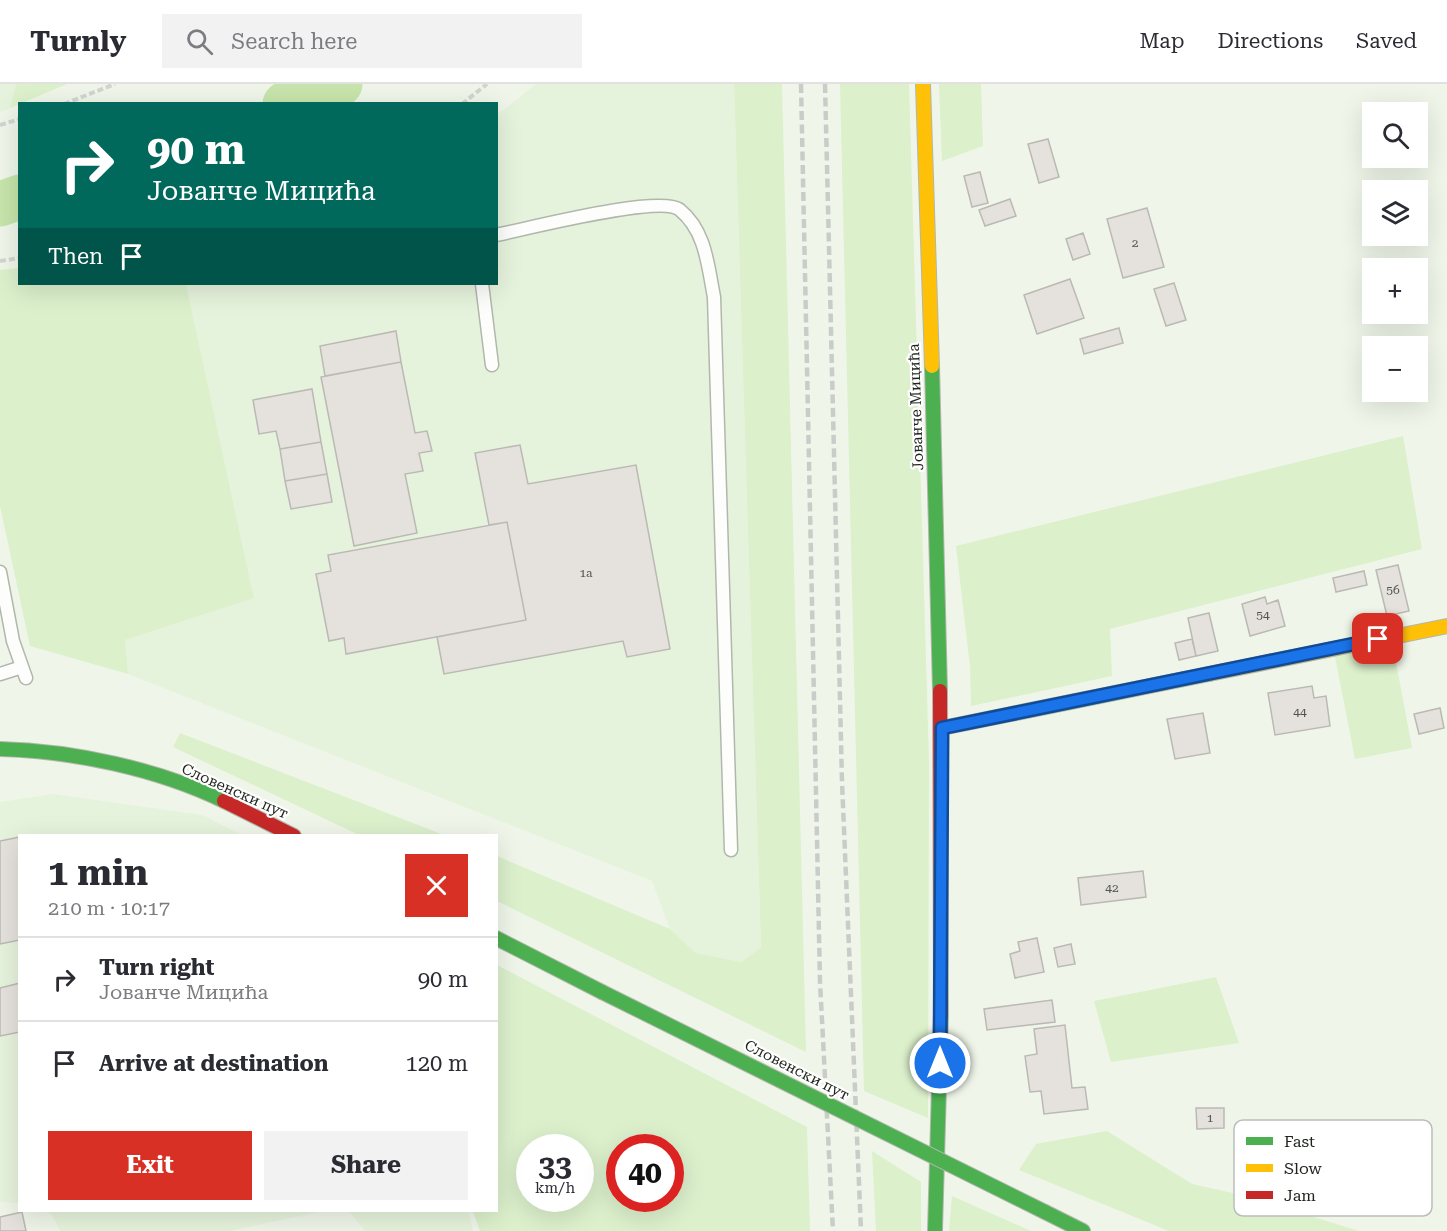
<!DOCTYPE html>
<html lang="en">
<head>
<meta charset="utf-8">
<style>
  :root { --surface:#fff; --page:#f2f2f3; --text:#2b2b33; --muted:#7c7c81; --line:#e1e1e2; --accent:#d93025 }
  body { margin:0; font-family:"Roboto Serif",serif; background:var(--page); color:var(--text); height:100vh; display:flex; flex-direction:column; font-size:22px; white-space:nowrap }
  * { box-sizing:border-box; margin:0 }
  p { font-size:20px; color:var(--muted) }
  .icon { flex:none; width:33px; height:33px; fill:none; stroke:currentColor; stroke-width:2; stroke-linecap:round; stroke-linejoin:round }
  .map { position:relative; flex:1; overflow:hidden }
  .details { position:absolute; left:18px; top:750px; width:480px; height:378px; display:flex; flex-direction:column; background:var(--surface); border-radius:0px; box-shadow:0 6px 24px #0002 }
  .details>* { flex:none }
  .top-card { position:absolute; left:18px; top:18px; width:480px; height:183px; border-radius:0px; box-shadow:0 6px 24px #0002; background:#00695c; color:#fff; overflow:hidden }
  .fabs { position:absolute; left:1362px; top:18px; display:grid; gap:12px }
  .fabs a { display:grid; place-items:center; width:66px; height:66px; border-radius:0px; background:var(--surface); box-shadow:0 6px 24px #0002; font-size:30px }
  .speed { position:absolute; left:516px; top:1050px; display:flex; gap:12px; font-size:30px; font-weight:700; text-align:center }
  .speed>* { display:grid; place-content:center; width:78px; height:78px; border-radius:50%; background:var(--surface); box-shadow:0 6px 24px #0002; line-height:1 }
  .speed small { font-size:15px; font-weight:400 }
  .speed .limit { border:9px solid #d22; background:#fff; color:#111 }
  .pin { position:absolute; display:grid; place-items:center; width:51px; height:51px; color:#fff; margin:-26px; border-radius:12px; box-shadow:0 3px 9px #0006 }
  .me { position:absolute; width:66px; margin:-33px; rotate:0deg; stroke-linejoin:round; filter:drop-shadow(0 0 4px #0008) }
  .turn { display:flex; align-items:center; gap:21px; height:126px; padding:0 30px; font-size:27px }
  .turn .icon { width:78px; height:78px; stroke-width:2.5 }
  .turn b { display:block; font-size:42px; line-height:51px }
  .then { display:flex; align-items:center; height:57px; padding:0 30px; background:#0003; gap:12px; font-size:22px }
  .round { display:grid; place-items:center; flex:none; width:63px; height:63px; border-radius:0px; background:var(--page) }
  .summary { display:flex; align-items:center; justify-content:space-between; height:102px; padding:0 30px }
  h1 { font-size:36px; font-weight:700; line-height:45px }
  .cta { display:flex; gap:12px; margin-top:auto; padding:12px 30px }
  .cta a { flex:1; height:69px; border-radius:0px; background:var(--accent); color:#fff; font-size:24px; font-weight:700; line-height:69px; text-align:center }
  .cta a+a { background:var(--page); color:var(--text) }
  ul { padding:0; list-style:none }
  li { display:flex; align-items:center; gap:18px; height:84px; padding:0 30px; border-top:2px solid var(--line) }
  li div { flex:1 }
  li b { display:block; font-size:22px }
  li em { font-style:normal }
  header { display:flex; align-items:center; gap:36px; box-sizing:border-box; height:84px; padding:0 30px; background:var(--surface); border-bottom:2px solid var(--line) }
  header strong { font-size:28px }
  nav { display:flex; gap:33px; margin-inline-start:auto; font-size:21px }
  .search { width:420px; height:54px; background:var(--page); display:flex; align-items:center; gap:15px; box-sizing:border-box; padding:0 21px; border-radius:0px; color:var(--muted); font-size:22px }
  .map>svg:first-child { display:block }
</style>
</head>
<body>
<header>
<strong>Turnly</strong>
<div class="search"><svg class="icon" aria-label="search" viewBox="0 0 24 24"><circle cx="10" cy="10" r="6"/><path d="M15 15l6 6"/></svg>Search here</div>
<nav><a>Map</a><a>Directions</a><a>Saved</a></nav>
</header>
<div class="map">
<svg width="1447" height="1147" viewBox="0 0 1447 1147">
  <rect width="100%" height="100%" fill="#eff6e9"/>
  <path fill="#e6f3dc" d="M0 0H16L10 24 0 28Z
    M536 0H734L761 863 741 878 696 869 670 845 652 797 128 590 124 556 254 513 186 200H496L497 31Z
    M53 710 203 731 242 751 20 752 19 1119 0 1118V718Z
    M46 1127H323L230 1147H60L52 1131Z
    M349 1127H468L473 1147H365Z"/>
  <path fill="#dcf0cc" fill-rule="evenodd" d="M16 0H67L10 24Z
    M734 0H782L806 968 497 817V772L670 845 696 869 741 878 761 863Z
    M840 0H909L929 678 928 1034 864 1007Z
    M939 0H981L983 62 942 77Z
    M19 184 20 200H186L254 514 125 556 128 590 30 562 0 422V186Z
    M1403 352 1422 465 1110 545 1112 592 971 622 970 583 956 462Z
    M1393 562 1412 664 1355 675 1335 573Z
    M180 649 444 751H359L173 663Z
    M497 881 807 1043 810 1147H480L473 1127 496 1126ZM530 1064H580V1114H530ZM620 1064H670V1114H620Z
    M1216 893 1239 959 1111 978 1094 917Z
    M1107 1047 1192 1100 1246 1112 1359 1147H1169L1019 1086 1036 1060Z
    M872 1067 921 1098V1147H876Z
    M952 1112 1031 1147H949Z"/>
  <g fill="none" stroke-linecap="round" stroke-linejoin="round">
    <path stroke="#c6e4ab" stroke-width="45" d="M285 20 340 0
      M0 120 20 113"/>
  </g>
  <path fill="#e5e2dd" stroke="#bbb9b4" stroke-width="1.5" d="M1048 55 1059 93 1039 99 1028 60Z
    M980 88 988 119 972 123 964 92Z
    M1010 115 1016 132 985 142 979 126Z
    M1147 124 1164 183 1123 194 1107 135Z
    M1083 149 1090 170 1073 176 1066 155Z
    M1070 195 1084 234 1037 250 1024 211Z
    M1174 199 1186 236 1166 242 1154 205Z
    M1119 244 1123 259 1084 270 1080 255Z
    M396 247 401 278 325 292 320 262Z
    M401 278 415 349 427 347 432 367 419 369 423 387 405 390 417 449 354 462 321 293Z
    M312 305 321 358 280 365 276 347 259 350 253 316Z
    M321 358 327 390 285 397 280 365Z
    M520 361 528 400 636 381 670 565 627 573 623 557 444 590 437 553 526 536 507 438 489 441 475 369Z
    M327 390 332 418 291 425 285 397Z
    M507 438 526 536 346 570 344 554 329 557 316 490 331 487 328 471Z
    M1398 481 1409 527 1387 532 1376 486Z
    M1364 487 1367 501 1336 508 1333 494Z
    M1265 513 1267 520 1278 516 1285 542 1250 552 1242 520Z
    M1209 529 1218 567 1196 572 1188 534Z
    M1192 555 1196 572 1179 576 1175 559Z
    M1312 602 1314 614 1326 612 1330 642 1275 651 1268 609Z
    M1440 624 1444 644 1419 650 1414 630Z
    M1203 629 1210 669 1175 675 1167 635Z
    M20 753V856L0 860V757Z
    M1143 787 1146 813 1081 821 1078 794Z
    M1037 854 1044 888 1015 894 1010 870 1020 867 1018 858Z
    M1071 860 1075 880 1058 883 1054 864Z
    M20 899V948L0 952V904Z
    M1052 916 1055 938 987 946 984 925Z
    M1065 941 1072 1004 1085 1003 1088 1025 1044 1030 1041 1007 1030 1008 1025 972 1037 970 1034 945Z
    M1196 1024H1224V1044L1197 1045Z
    M22 1128 26 1147H0V1133Z"/>
  <g fill="none" stroke-linecap="round" stroke-linejoin="round">
    <g stroke="#b2b7ae" stroke-width="15">
      <path id="lane" d="M496 151C527 145 661 110 680 126 706 147 708 183 714 213L731 766
        M482 200 492 281
        M0 488 13 557 26 594
        M0 590 22 583"/>
    </g>
    <g stroke="#b2b7ae" stroke-width="16">
      <path id="fast" d="M932 282 940 607
        M942 644 1209 590
        M0 665C74 667 158 685 224 717
        M496 854 602 908
        M1045 1128 1083 1147
        M935 1147 941 931"/>
    </g>
    <g stroke="#b2b7ae" stroke-width="16">
      <path id="slow" d="M923 0 932 282
        M1209 590 1447 542"/>
    </g>
    <g stroke="#b2b7ae" stroke-width="16">
      <path id="jam" d="M940 607 941 931
        M224 717 294 752"/>
    </g>
    <path stroke="#d2d4d0" stroke-width="4" stroke-dasharray="6 3" stroke-linecap="butt" d="M64 20 115 0
      M462 20 487 0
      M0 41 20 35
      M0 177 20 174"/>
    <use href="#lane" stroke="#fdfefc" stroke-width="12"/>
    <use href="#fast" stroke="#4caf50" stroke-width="14"/>
    <use href="#slow" stroke="#ffc107" stroke-width="14"/>
    <use href="#jam" stroke="#c62828" stroke-width="14"/>
    <path stroke="#caccc9" stroke-width="4.5" stroke-dasharray="9 4.5" stroke-linecap="butt" d="M801 0 820 898 833 1147
      M825 0 842 698 861 1147"/>
    <g stroke="#b2b7ae" stroke-width="16" stroke-linecap="butt">
      <path id="fast-bridge" d="M602 908 1045 1128"/>
    </g>
    <use href="#fast-bridge" stroke="#4caf50" stroke-width="14"/>
  </g>
  <g fill="none" stroke-linecap="round" stroke-linejoin="round">
    <g stroke="#114b97" stroke-width="15">
      <path id="route" d="M940 979 942 644 1378 555"/>
    </g>
    <use href="#route" stroke="#1a73e8" stroke-width="10"/>
  </g>
  <g text-anchor="middle" dominant-baseline="central" stroke-width="4.5" stroke-linejoin="round" paint-order="stroke">
    <g font-size="12" fill="#50534c">
      <text x="1135" y="159">2</text>
      <text x="586" y="489">1a</text>
      <text x="1393" y="506">56</text>
      <text x="1263" y="531">54</text>
      <text x="1300" y="628">44</text>
      <text x="1112" y="804">42</text>
      <text x="1210" y="1034">1</text>
    </g>
    <g font-size="15" fill="#1e231b" stroke="#fff">
      <text transform="translate(916 323) rotate(-92)">Јованче Мицића</text>
      <text transform="translate(235 707) rotate(24)">Словенски пут</text>
      <text transform="translate(797 986) rotate(27)">Словенски пут</text>
    </g>
  </g>
  <rect x="1234" y="1036" width="198" height="96" rx="9" fill="#fff" stroke="#bcbdbb" stroke-width="1.5"/>
  <rect x="1246" y="1053" width="27" height="8" fill="#4caf50"/>
  <rect x="1246" y="1080" width="27" height="8" fill="#ffc107"/>
  <rect x="1246" y="1107" width="27" height="8" fill="#c62828"/>
  <g font-size="16" fill="#1e231b">
    <text x="1284" y="1063">Fast</text>
    <text x="1284" y="1090">Slow</text>
    <text x="1284" y="1117">Jam</text>
  </g>
</svg>
<div class="fabs">
<a><svg class="icon" aria-label="search" viewBox="0 0 24 24"><circle cx="10" cy="10" r="6"/><path d="M15 15l6 6"/></svg></a>
<a><svg class="icon" aria-label="layers" viewBox="0 0 24 24"><path d="M12 4l9 5-9 5-9-5zM3 14l9 5 9-5"/></svg></a>
<a>+</a>
<a>−</a>
</div>
<div class="speed"><div>33<small>km/h</small></div><div class="limit">40</div></div>
<div class="pin" style="left:1378px;top:555px;background:#d93025"><svg class="icon" aria-label="arrive" viewBox="0 0 24 24"><path d="M6 21V4h12l-3 4 3 4H6"/></svg></div>
<svg class="me" style="left:940px;top:979px" viewBox="-20 -20 40 40"><circle r="17" fill="#1a73e8" stroke="#fff" stroke-width="3"/><path d="M0-11L8 9 0 5-8 9z" fill="#fff"/></svg>
<div class="top-card">
<div class="turn"><svg class="icon" aria-label="right" viewBox="0 0 24 24"><path d="M7 20v-9h11M14 6l5 5-5 5"/></svg><div><b>90 m</b>Јованче Мицића</div></div>
<div class="then">Then<svg class="icon" aria-label="arrive" viewBox="0 0 24 24"><path d="M6 21V4h12l-3 4 3 4H6"/></svg></div>
</div>
<section class="details">
<div class="summary"><div><h1>1 min</h1><p>210 m · 10:17</p></div><a class="round" style="background:#d93025;color:#fff"><svg class="icon" aria-label="close" viewBox="0 0 24 24"><path d="M6 6l12 12M18 6L6 18"/></svg></a></div>
<ul>
<li><svg class="icon" aria-label="right" viewBox="0 0 24 24"><path d="M7 20v-9h11M14 6l5 5-5 5"/></svg><div><b>Turn right</b><p>Јованче Мицића</p></div><em>90 m</em></li>
<li><svg class="icon" aria-label="arrive" viewBox="0 0 24 24"><path d="M6 21V4h12l-3 4 3 4H6"/></svg><div><b>Arrive at destination</b></div><em>120 m</em></li>
</ul>
<div class="cta"><a>Exit</a><a>Share</a></div>
</section>
</div>
</body>
</html>
